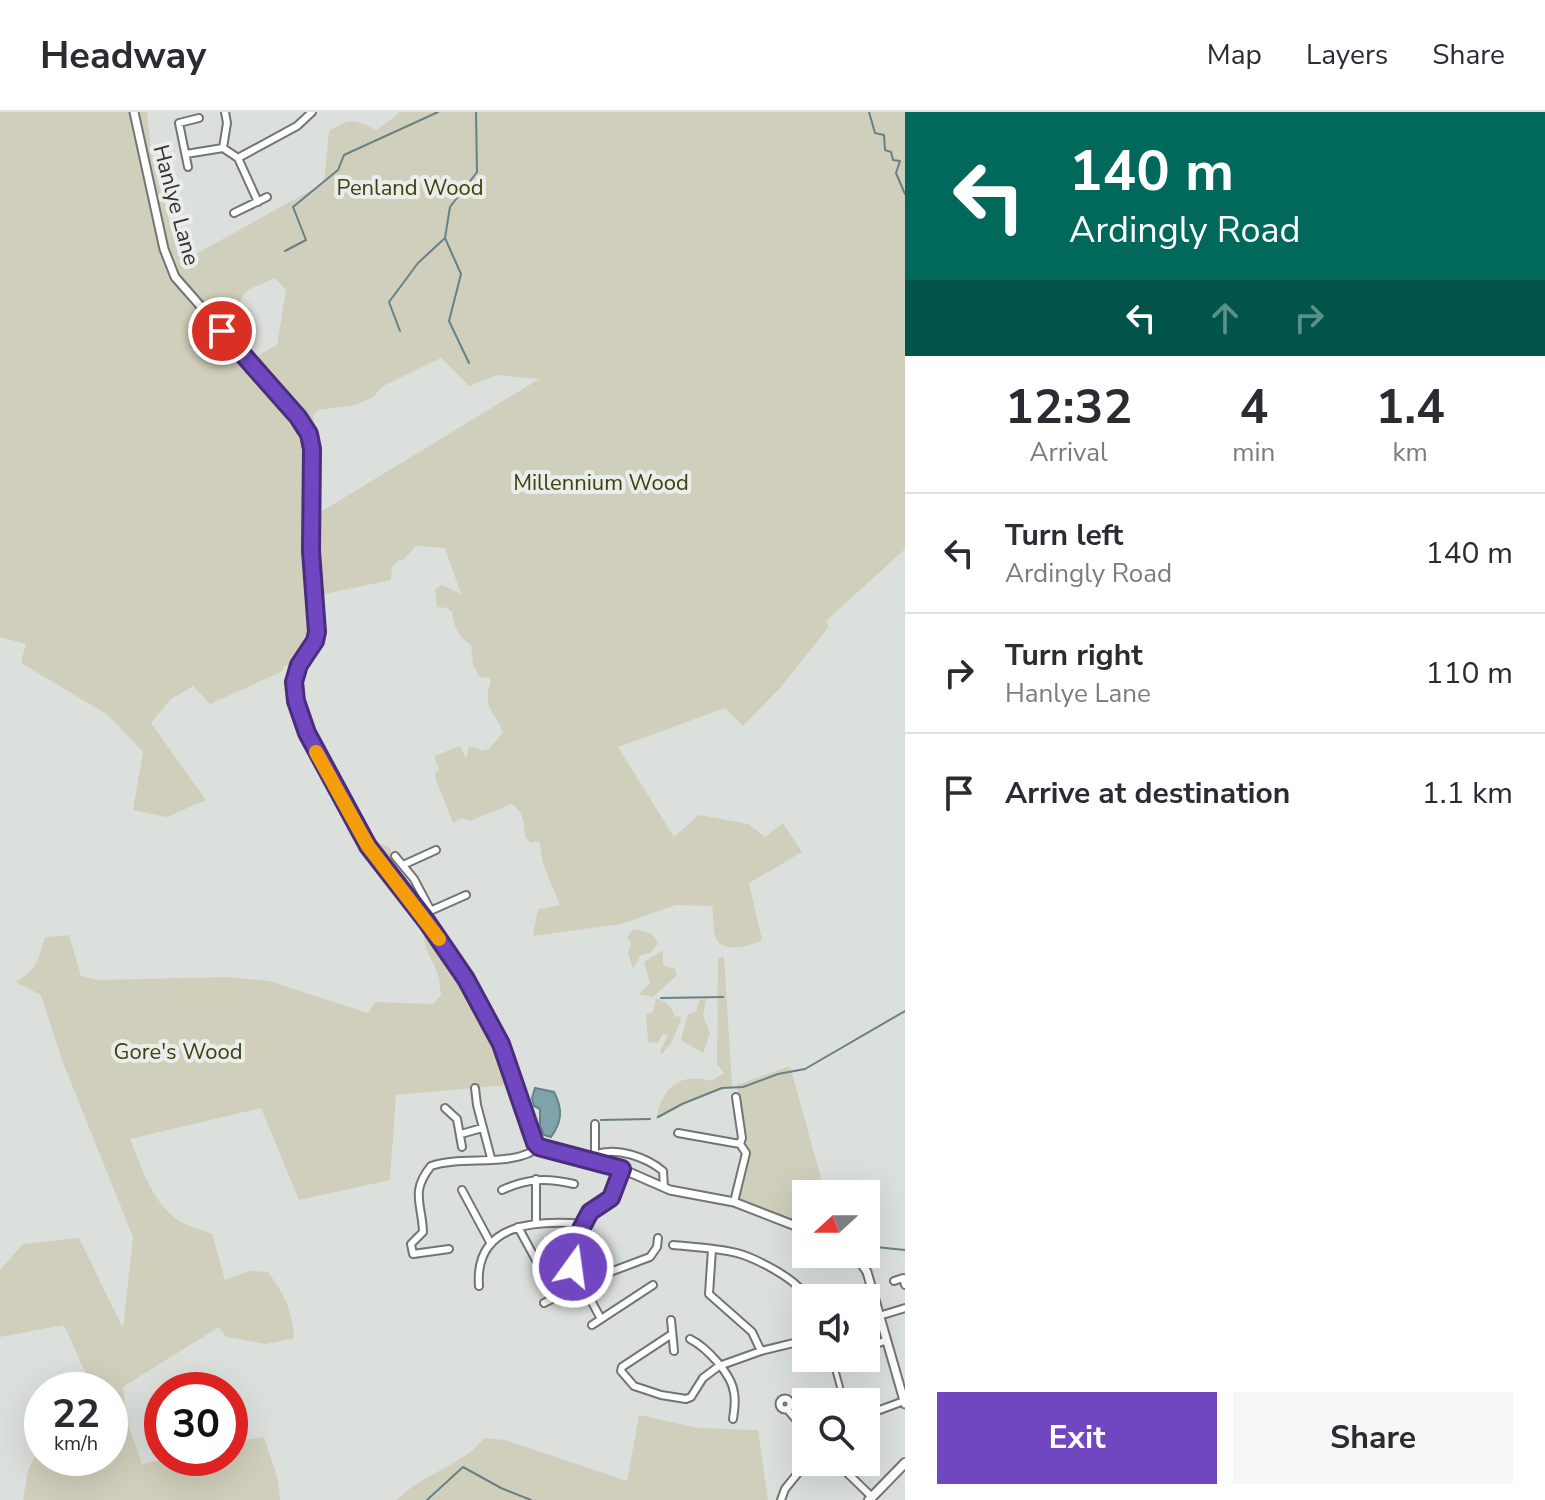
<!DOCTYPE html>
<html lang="en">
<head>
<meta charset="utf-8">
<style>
  :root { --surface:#fff; --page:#f7f7f7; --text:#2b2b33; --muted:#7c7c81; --line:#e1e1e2; --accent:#7047c0 }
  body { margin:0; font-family:"Nunito Sans",sans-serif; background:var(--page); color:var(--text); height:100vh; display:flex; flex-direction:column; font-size:30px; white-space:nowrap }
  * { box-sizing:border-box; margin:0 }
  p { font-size:26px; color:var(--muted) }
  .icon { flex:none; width:44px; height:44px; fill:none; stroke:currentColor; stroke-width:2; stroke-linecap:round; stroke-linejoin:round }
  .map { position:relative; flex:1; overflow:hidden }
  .drawer { display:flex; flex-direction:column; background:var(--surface); width:640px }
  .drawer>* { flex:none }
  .hud { background:#00695c; color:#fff; overflow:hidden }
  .needle { width:52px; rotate:249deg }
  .fabs { position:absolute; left:792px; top:1068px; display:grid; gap:16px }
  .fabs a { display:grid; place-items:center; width:88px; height:88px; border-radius:0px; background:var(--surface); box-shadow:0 8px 32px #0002; font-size:40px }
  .speed { position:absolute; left:24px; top:1260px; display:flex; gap:16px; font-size:40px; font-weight:700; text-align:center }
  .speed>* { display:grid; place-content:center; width:104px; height:104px; border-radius:50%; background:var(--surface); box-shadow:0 8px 32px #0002; line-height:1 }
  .speed small { font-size:20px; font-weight:400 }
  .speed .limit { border:12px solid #d22; background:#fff; color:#111 }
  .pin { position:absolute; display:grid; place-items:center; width:68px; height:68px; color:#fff; margin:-34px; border:4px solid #fff; border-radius:50%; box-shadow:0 2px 8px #0007 }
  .me { position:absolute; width:88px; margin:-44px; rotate:14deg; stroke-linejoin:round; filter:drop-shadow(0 0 6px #0008) }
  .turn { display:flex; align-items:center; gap:28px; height:168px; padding:0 32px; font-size:36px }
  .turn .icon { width:104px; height:104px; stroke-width:2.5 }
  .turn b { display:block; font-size:56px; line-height:68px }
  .lanes { display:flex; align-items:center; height:76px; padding:0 32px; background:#0003; justify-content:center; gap:40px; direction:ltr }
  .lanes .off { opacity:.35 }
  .eta { display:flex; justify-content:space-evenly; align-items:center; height:136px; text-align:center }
  .eta b { font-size:48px; font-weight:700; line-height:56px }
  .button { display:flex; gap:16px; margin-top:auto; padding:16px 32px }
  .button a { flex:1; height:92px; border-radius:0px; background:var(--accent); color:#fff; font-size:32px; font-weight:700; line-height:92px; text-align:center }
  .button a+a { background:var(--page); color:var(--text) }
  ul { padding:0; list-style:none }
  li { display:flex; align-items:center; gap:24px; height:120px; padding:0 32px; border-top:2px solid var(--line) }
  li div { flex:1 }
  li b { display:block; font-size:30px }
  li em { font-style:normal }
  header { display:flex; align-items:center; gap:48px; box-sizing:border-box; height:112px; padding:0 40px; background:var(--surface); border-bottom:2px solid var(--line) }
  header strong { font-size:38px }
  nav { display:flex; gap:44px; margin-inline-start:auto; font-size:28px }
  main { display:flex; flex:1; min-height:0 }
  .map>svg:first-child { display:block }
</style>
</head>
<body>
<header>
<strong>Headway</strong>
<nav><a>Map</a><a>Layers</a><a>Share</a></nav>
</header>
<main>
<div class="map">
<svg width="905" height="1388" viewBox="0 0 905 1388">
  <rect width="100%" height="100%" fill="#dce0dd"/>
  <path fill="#d0cfbb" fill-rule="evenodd" d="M0 0H147L151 39 176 135 194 143 324 71 329 19C351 5 354 8 377 18L400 0H905V437L827 508 828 516 780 576 743 614 725 596 618 635 674 725 699 703 749 712 765 725 783 711 802 740 749 771 762 828C751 834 722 842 716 826 712 816 714 803 712 794L676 793 621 812 533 824 538 797 560 793 543 752 539 729 531 731 525 725C524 711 524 699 511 692L470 709 463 706 453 711 436 668 435 661 439 657 434 644 460 634 466 647 469 635H474L482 639 489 637 503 620C495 599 481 595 491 570L489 566 480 565 473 553 471 533C459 525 453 515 452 500L447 496 437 495 435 477 442 473 461 482 445 436 416 434 402 449 399 448 392 455 391 468 319 483 323 535 308 546 298 547 291 554H284L283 559 210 592 193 574 171 587 151 611 206 688 167 705 133 698 143 640 108 603 21 551 26 532 0 525ZM275 166 286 178 277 233 259 243 249 254 235 239 250 225 243 224 232 212 239 206C238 174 252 178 275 166ZM441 246 469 274 497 263 539 267 314 404 317 338 313 302 319 298 356 293 373 285 383 274Z
    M372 730 390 735 393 750 422 790 419 795 411 797 389 773 383 763V750L370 733Z
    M427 815 453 851 478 895 475 905C498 917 504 949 509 973L396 983 390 1068 299 1088 261 996 130 1027C142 1056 153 1095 183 1111 192 1116 203 1118 212 1122L225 1168 249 1159 268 1160C284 1181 293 1200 294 1226L266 1232 226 1225 219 1215 123 1275 127 1310 142 1352 171 1346H230V1330L264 1325 278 1368 280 1388H23L28 1359 42 1329V1346H110V1278H93L64 1213 0 1225V1158L23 1132 79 1126 123 1216 133 1125 62 948 41 883 15 870C39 856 37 849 45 825L69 823 81 864 98 868 227 865 269 869 368 901 375 890 433 892 441 883C440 876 440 869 438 863 433 846 418 832 427 815Z
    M633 818C645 818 653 820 658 831L651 841 641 843 633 857 628 841 631 832 627 826Z
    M663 838V853L675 857 677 863 653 885 639 882 650 871 644 850Z
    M724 844 732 974 695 987 656 1008C662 977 677 960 711 969L724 961 717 952 718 846Z
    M656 886C666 890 672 894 675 905L679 904 681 908 671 931 662 942 660 940 668 923 663 921 658 931 648 930 646 902 653 900Z
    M706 886 703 904 710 921 703 941 681 928 688 902 696 900 699 889Z
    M790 954 822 1070 821 1082H806V1114L738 1085 748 1044 737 973Z
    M639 1303 699 1316 758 1318 768 1388H397C422 1361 461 1355 484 1326L505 1328 627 1369Z"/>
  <path fill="#7fa3ab" stroke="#678186" stroke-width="2" d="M535 976 554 980C563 997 562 1010 551 1025L544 1023 540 1014V997L534 994 532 986Z"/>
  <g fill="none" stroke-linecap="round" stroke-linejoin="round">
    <path stroke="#678186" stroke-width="2" d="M869 0 875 21 884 23 885 38 891 40 893 48 900 49 896 61 905 82
      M445 126 461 162 449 209 469 251
      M285 139 306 128 293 95 338 58 344 43 438 0
      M400 219 389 190 418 151 445 126 450 95 477 60 476 0
      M661 886 723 885
      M658 1005 682 992 722 976 743 975 778 962 805 957 905 899
      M601 1008 650 1007
      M866 1134 905 1138
      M427 1388 463 1355 501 1376 531 1388"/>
    <g stroke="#727673" stroke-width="8">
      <path id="pedestrian" d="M832 1246 840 1275"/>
    </g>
    <g stroke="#727673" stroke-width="10">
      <path id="minor" d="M223 36 238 46 258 90
        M223 36 227 11 225 0
        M186 42 223 36
        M238 46 297 14 312 0
        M188 55 179 11 199 6
        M234 101 267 85
        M395 744 414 767 431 799
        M403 753 436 738
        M421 803 466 783
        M475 976 477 993 491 1046
        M445 996 457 1007 462 1035
        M595 1012V1045
        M678 1021 740 1032
        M461 1022 482 1016
        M596 1042C617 1035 646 1045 663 1059L664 1075
        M462 1078 491 1132
        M502 1078C528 1066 547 1066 574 1072
        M734 1090 746 1041 740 1032 742 1026 736 985
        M536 1110V1067
        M518 1115 536 1148
        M673 1133C694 1135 717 1136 737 1141 755 1146 800 1168 806 1186
        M449 1137 413 1142 411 1132 423 1120C422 1091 410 1080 431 1054 462 1043 514 1056 539 1035
        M712 1137 709 1182 752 1220 761 1239
        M894 1169 903 1166 905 1173
        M479 1174C474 1110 538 1108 584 1112
        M544 1191 594 1166 650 1145 657 1135 658 1126
        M879 1204 905 1196
        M601 1207 573 1155 571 1139 590 1100 611 1086 622 1057
        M671 1208 674 1239
        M592 1213 653 1173
        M672 1222 622 1255 621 1259 634 1274 661 1283 686 1287 691 1285 703 1266 719 1254 761 1239 806 1228
        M690 1227C706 1235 732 1262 734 1281 736 1290 734 1299 733 1307
        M866 1235 885 1229
        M779.5 1292a5.5 5.5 0 1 1 11 0a5.5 5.5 0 1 1-11 0Z
        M787 1297 806 1319
        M866 1303 904 1289
        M836 1350 872 1385
        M781 1388 785 1377 807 1350"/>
    </g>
    <g stroke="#727673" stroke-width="11">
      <path id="tertiary" d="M134 0 164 137 175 165 298 305 309 322 312 337 311 439 317 520 315 529 299 553 294 570 296 589 307 621 368 734 427 810 466 867 501 932 535 1031 539 1035 622 1057 670 1078 734 1090 806 1118
        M855 1142 867 1160 905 1292"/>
    </g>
    <g stroke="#727673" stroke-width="12">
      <path id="secondary" d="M869 1388 905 1351"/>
    </g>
    <use href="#pedestrian" stroke="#fff" stroke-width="4"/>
    <use href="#minor" stroke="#fff" stroke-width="6"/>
    <use href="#tertiary" stroke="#fff" stroke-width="7"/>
    <use href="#secondary" stroke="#fff" stroke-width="8"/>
  </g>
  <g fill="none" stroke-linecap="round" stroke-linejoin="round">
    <g stroke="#492e7d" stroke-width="20">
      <path id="route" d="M222 219 298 305 309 322 312 337 311 439 317 520 315 529 299 553 294 570 296 589 307 621 368 734 427 810 466 867 501 932 535 1031 539 1035 622 1057 611 1086 590 1100 572 1134 570 1144 573 1155"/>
    </g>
    <use href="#route" stroke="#7047c0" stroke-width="14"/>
    <path stroke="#f59e0b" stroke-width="14" d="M316 640 368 734 439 827"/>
  </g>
  <g text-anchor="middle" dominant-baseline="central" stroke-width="8" stroke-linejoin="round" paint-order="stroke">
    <g font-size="22" fill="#44400a" stroke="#e9edeb">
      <text x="410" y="76">Penland Wood</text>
      <text x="601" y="371">Millennium Wood</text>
      <text x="178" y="940">Gore's Wood</text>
    </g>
    <g font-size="22" fill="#303130" stroke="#e9edeb">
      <text transform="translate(176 93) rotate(75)">Hanlye Lane</text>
    </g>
  </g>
</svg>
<div class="fabs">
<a><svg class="needle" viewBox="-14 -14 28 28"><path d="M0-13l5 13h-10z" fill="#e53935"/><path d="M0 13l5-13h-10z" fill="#7c7c81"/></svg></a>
<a><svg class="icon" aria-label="sound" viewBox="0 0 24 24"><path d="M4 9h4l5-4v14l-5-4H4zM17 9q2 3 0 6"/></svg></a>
<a><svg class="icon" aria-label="search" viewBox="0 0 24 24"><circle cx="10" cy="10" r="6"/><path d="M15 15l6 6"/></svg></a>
</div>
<div class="speed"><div>22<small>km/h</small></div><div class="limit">30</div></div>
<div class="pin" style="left:222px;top:219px;background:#d93025"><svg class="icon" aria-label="arrive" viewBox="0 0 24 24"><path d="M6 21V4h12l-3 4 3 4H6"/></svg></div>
<svg class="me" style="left:573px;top:1155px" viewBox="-20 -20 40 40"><circle r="17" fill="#7047c0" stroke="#fff" stroke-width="3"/><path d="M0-11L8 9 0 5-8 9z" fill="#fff"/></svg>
</div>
<section class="drawer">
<div class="hud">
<div class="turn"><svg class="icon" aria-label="left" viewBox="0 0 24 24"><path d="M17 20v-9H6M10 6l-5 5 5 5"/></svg><div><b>140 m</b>Ardingly Road</div></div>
<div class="lanes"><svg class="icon" aria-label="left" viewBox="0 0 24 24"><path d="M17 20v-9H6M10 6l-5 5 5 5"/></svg><svg class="icon off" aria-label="ahead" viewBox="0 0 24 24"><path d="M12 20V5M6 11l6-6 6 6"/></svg><svg class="icon off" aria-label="right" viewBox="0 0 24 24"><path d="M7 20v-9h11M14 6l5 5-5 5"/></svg></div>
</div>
<div class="eta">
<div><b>12:32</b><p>Arrival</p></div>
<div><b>4</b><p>min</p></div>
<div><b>1.4</b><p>km</p></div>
</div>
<ul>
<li><svg class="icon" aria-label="left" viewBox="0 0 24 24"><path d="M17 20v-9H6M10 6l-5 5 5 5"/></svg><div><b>Turn left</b><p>Ardingly Road</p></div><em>140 m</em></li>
<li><svg class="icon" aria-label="right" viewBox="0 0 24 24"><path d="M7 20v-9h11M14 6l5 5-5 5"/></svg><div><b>Turn right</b><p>Hanlye Lane</p></div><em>110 m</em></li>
<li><svg class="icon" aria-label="arrive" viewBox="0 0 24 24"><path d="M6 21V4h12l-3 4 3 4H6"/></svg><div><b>Arrive at destination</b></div><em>1.1 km</em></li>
</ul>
<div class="button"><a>Exit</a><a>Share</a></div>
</section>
</main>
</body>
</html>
